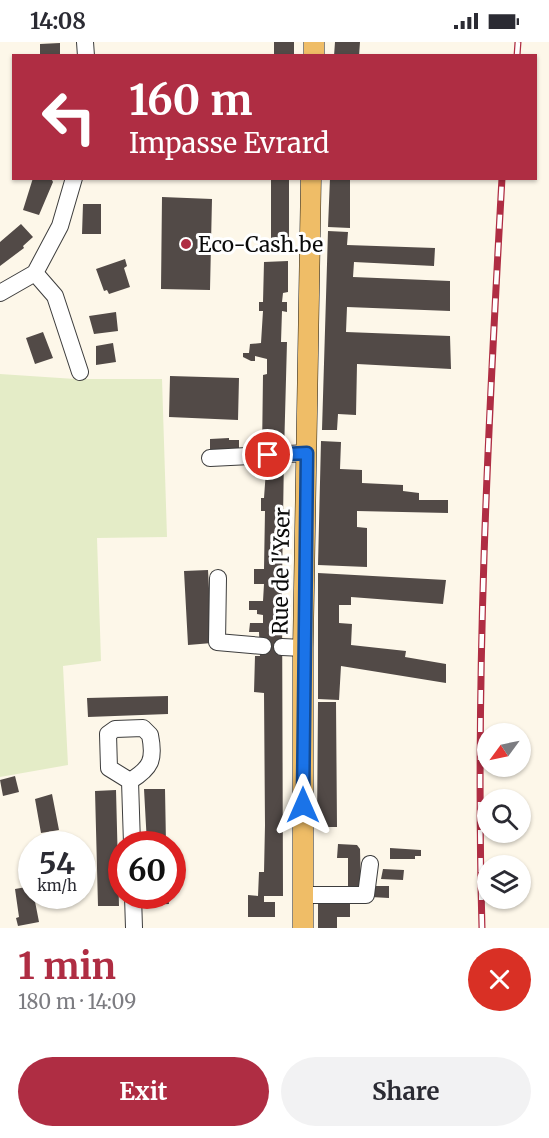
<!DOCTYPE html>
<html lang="en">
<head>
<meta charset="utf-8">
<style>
  :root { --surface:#fff; --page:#f2f2f3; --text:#2b2b33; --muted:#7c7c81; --accent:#af2d43 }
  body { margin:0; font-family:Merriweather,serif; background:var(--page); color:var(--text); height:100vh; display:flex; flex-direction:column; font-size:22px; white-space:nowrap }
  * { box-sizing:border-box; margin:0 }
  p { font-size:20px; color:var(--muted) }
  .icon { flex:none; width:33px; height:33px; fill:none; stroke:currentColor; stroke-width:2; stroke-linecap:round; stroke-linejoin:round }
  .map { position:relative; height:886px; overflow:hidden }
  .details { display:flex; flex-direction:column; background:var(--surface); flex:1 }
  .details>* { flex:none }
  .banner { position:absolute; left:12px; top:12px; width:525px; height:126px; border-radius:0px; box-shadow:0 2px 4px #0004; background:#af2d43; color:#fff; overflow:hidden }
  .needle { width:39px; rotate:237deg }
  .controls { position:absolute; left:477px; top:681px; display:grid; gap:12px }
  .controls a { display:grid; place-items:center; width:54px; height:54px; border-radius:50%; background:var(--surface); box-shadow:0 2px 4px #0004; font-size:30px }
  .speed { position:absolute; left:18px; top:789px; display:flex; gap:12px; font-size:30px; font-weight:700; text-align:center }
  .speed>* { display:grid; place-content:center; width:78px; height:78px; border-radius:50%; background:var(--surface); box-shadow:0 2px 4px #0004; line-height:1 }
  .speed small { font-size:15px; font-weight:400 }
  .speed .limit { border:9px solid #d22; background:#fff; color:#111 }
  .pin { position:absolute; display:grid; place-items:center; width:51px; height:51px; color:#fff; margin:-26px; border:3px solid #fff; border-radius:50%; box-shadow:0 2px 6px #0007 }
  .me { position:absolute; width:66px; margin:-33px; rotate:0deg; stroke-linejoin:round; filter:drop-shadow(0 0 4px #0008) }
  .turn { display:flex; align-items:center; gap:21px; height:126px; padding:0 18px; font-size:27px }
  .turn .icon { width:78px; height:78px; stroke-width:2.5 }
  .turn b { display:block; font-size:42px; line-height:51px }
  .round { display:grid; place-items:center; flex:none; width:63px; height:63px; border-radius:32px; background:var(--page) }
  .head { display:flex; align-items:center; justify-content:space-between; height:102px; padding:0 18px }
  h1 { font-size:36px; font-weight:700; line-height:45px; color:var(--accent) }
  .cta { display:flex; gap:12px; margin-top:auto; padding:12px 18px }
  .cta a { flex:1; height:69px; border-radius:36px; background:var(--accent); color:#fff; font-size:24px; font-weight:700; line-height:69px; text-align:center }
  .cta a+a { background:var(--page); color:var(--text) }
  .status { display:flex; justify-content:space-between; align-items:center; height:42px; padding:0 30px; background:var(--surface); direction:ltr }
  .status svg { height:16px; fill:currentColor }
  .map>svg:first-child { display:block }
</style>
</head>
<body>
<div class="status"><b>14:08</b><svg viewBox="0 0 49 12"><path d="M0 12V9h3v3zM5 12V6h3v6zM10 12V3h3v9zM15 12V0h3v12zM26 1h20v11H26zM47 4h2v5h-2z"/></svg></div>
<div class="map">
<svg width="549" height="886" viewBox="0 0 549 886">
  <rect width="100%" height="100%" fill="#fdf7e9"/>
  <path fill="#e4ecc7" d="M0 332 75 337H162L167 495 97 496 101 619 63 624 68 723 0 735Z"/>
  <path fill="#524a47" d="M274 0H294V14H274Z
    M335 0H360L359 14H334Z
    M60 1V13L40 14V2Z
    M33 136H51L53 140 39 173 23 168Z
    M271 136H289V196H271Z
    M330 136H350V186L328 185Z
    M162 155 212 157 210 248 161 247Z
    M83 162H101V192H82Z
    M21 182 33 195 23 204 24 206 0 224V200Z
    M328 189 348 190 347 203 435 206 434 224 354 220 353 235 450 239V269L347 265 346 290 450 294 451 327 357 322 356 373 338 372 337 388H322Z
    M125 217 127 224 124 226 130 245 109 252 107 248 104 249 96 227Z
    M288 219V250L283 251 282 260H287V270L282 269 281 300H287L284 411 262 410 263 333 267 332V317L255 314V319H251L243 315V311H249L250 302 261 301 263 269H259V260H263L264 220Z
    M116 270 118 289 94 292 89 274Z
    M43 290 53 316 35 322 26 296Z
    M113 301 116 320 96 323V304Z
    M170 334 239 336 238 378 169 375Z
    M229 396V398H239V412L210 413V397Z
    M321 399 341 400 340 427 362 428V441L403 443V449L419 451V458H448V471L357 469V485L367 486V525L318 523Z
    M284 413 282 542 283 854H264V860H275V875H248V853L258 854 259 830H264L265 783 264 651 254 650 255 614H260L259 590H249L250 581H263V573L257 572V568H249V559H263L264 542H254V527H264L265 469H261V456H264L267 414Z
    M208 528 212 601 188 603 184 529Z
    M318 531 446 538 443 562 351 555V563H339V581L352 582 351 603 406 609 405 615 446 622V641L341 624 339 658 318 657Z
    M168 654V672L88 675 87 656Z
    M318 660H336L337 785H317Z
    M15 734 19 750 3 754 0 738Z
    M144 747H165L166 802H147Z
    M116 748 119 864H98L95 749Z
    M52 752 59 788 41 791 35 757Z
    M338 802 357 803 360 807 361 848H348V816H337Z
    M390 806 421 808V814H415V817H390Z
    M383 827 404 828 403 838 381 837Z
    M32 844 39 880 18 884 16 876 19 875 15 847Z
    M371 844H389V856L371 855Z
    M149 854H168L169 862 148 863Z
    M318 860H350V875H337V886H318Z"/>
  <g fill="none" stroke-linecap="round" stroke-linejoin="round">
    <g stroke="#3d3d3d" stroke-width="18">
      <path id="minor" d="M85 0 86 14
        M35 231 55 254 80 330
        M0 251 35 231 60 184 74 136
        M210 416 307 411
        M218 536 217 600 263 604
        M282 605 303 606
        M143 686 150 693C155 718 151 726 130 739L109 726 108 692 115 687Z
        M130 739 132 802
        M303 853H366L370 822
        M133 854 134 886"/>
    </g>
    <g stroke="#1b1b1b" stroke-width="21">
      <path id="major" d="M314 14V0
        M303 886V606L311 136"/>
    </g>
    <use href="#minor" stroke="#fff" stroke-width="16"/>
    <use href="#major" stroke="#efbd67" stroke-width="20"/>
    <g stroke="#af2d43" stroke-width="7">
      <path id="rail" d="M517 14 518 0
        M482 886C475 635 488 387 502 136"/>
    </g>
    <use href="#rail" stroke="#fff" stroke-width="4.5" stroke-dasharray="14" stroke-linecap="butt"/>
  </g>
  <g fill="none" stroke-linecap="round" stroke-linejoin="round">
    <g stroke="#114b97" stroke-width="15">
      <path id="route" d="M268 413 307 411 303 763"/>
    </g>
    <use href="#route" stroke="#1a73e8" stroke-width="10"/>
  </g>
  <circle fill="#af2d43" stroke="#fff" stroke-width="2" cx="186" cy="202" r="6"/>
  <g text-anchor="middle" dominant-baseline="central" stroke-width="6" stroke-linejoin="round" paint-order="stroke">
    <g font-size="21" fill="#0a0a0a" stroke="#fff" text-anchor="start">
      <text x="198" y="202">Eco-Cash.be</text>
    </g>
    <g font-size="21" fill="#0a0a0a" stroke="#fff">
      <text transform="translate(281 529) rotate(-89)">Rue de l'Yser</text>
    </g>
  </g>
</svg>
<div class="controls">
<a><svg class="needle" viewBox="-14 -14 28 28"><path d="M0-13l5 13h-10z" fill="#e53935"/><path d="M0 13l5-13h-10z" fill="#7c7c81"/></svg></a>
<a><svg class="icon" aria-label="search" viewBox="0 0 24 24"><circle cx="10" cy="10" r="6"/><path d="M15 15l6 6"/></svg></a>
<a><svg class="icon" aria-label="layers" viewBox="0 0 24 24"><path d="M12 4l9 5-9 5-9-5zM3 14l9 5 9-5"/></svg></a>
</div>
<div class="speed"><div>54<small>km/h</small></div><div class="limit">60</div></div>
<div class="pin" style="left:268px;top:413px;background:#d93025"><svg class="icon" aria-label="arrive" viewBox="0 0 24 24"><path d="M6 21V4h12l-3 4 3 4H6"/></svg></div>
<svg class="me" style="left:303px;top:763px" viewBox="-20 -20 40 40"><path d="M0-17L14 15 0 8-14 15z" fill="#1a73e8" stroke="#fff" stroke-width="4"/></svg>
<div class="banner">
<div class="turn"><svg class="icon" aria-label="left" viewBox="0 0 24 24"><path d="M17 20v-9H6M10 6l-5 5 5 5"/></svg><div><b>160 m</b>Impasse Evrard</div></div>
</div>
</div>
<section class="details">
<div class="head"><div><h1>1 min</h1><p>180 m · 14:09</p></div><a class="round" style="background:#d93025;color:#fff"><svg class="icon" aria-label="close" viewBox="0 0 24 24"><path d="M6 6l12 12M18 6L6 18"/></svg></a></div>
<div class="cta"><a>Exit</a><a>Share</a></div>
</section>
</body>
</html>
